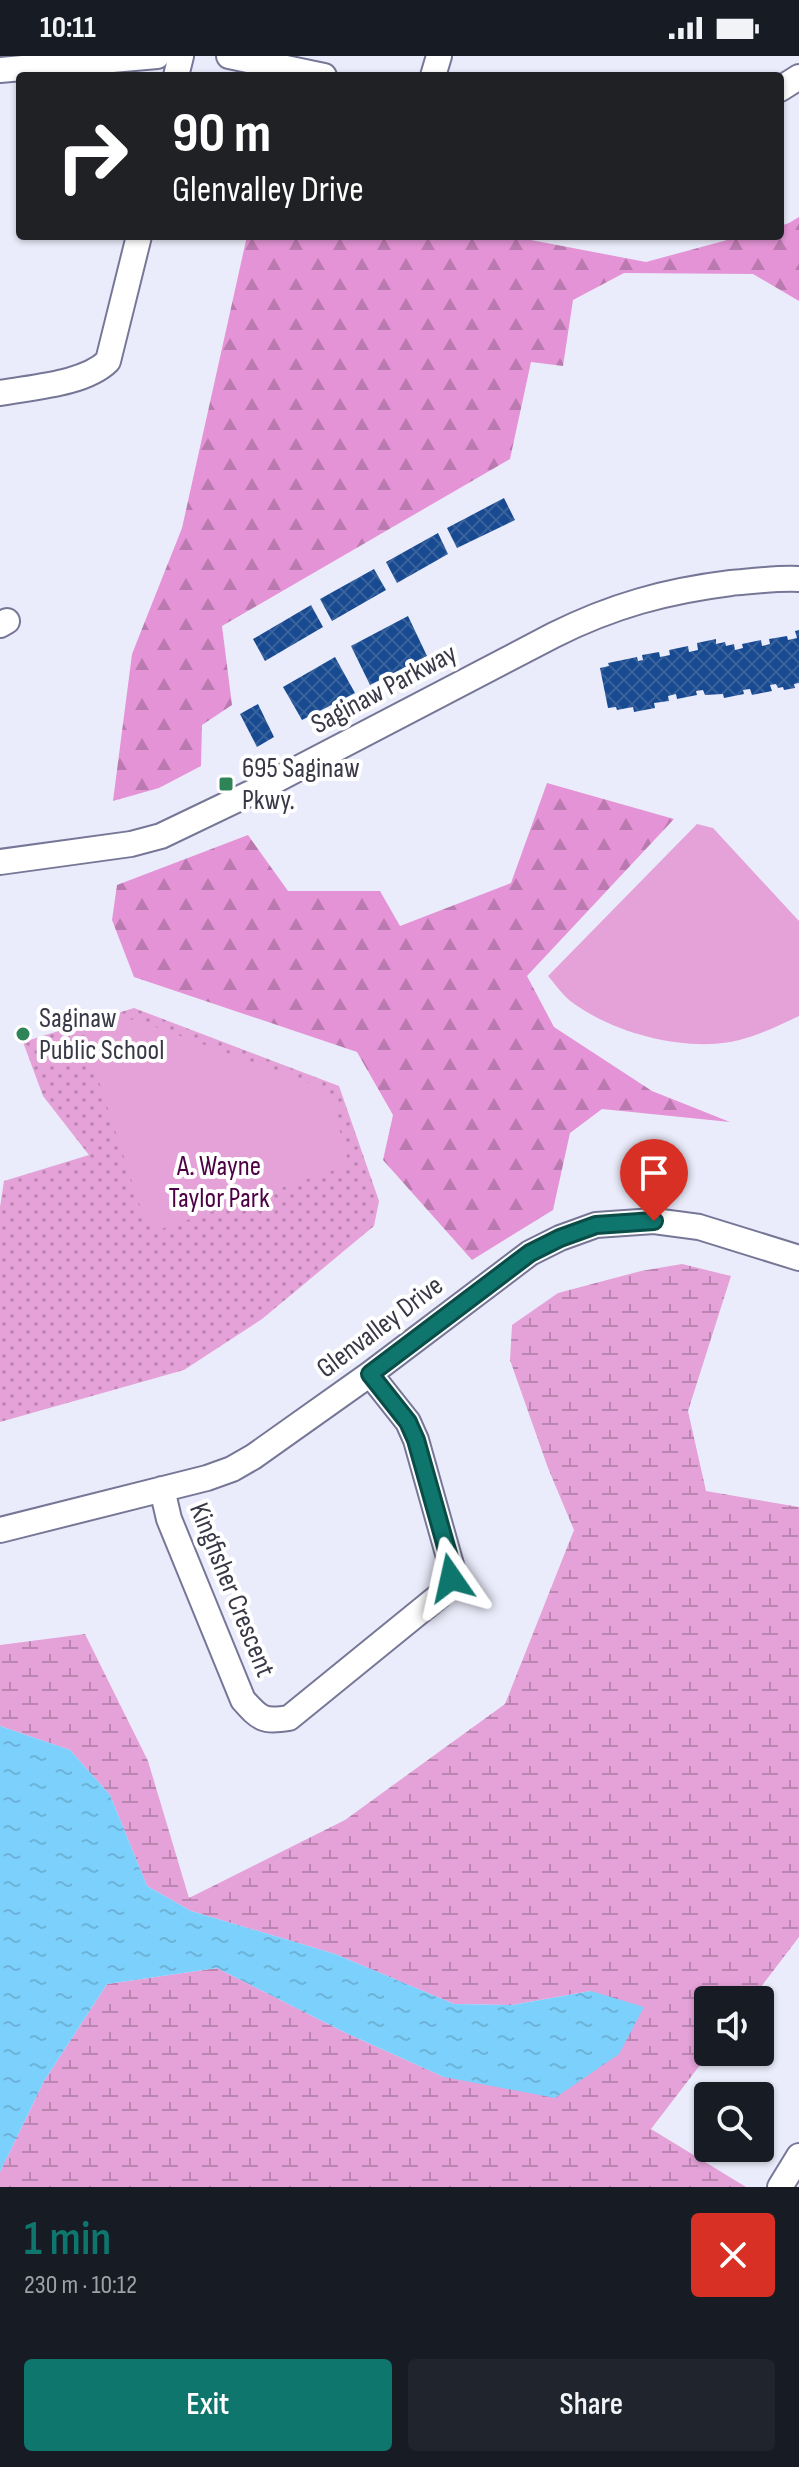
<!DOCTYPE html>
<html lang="en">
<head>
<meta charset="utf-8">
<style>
  :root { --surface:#171b24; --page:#20242c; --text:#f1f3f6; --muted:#9ea1a6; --accent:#0f766e }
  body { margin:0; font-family:"Sofia Sans Condensed",sans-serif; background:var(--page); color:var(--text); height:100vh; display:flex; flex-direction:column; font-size:30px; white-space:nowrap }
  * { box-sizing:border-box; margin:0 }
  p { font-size:26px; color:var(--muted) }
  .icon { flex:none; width:44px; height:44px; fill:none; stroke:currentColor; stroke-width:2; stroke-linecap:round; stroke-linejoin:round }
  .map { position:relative; height:2131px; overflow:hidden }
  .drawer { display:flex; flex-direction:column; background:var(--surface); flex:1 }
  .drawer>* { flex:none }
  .hud { position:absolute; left:16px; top:16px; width:768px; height:168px; border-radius:8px; box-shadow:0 2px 6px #0004; background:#202124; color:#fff; overflow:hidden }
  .controls { position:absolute; left:694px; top:1930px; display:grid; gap:16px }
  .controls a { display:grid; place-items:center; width:80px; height:80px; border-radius:8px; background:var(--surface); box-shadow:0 2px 6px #0004; font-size:40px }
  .pin { position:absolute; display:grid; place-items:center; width:68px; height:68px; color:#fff; margin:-82px -34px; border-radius:50% 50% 50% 0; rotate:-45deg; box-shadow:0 0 8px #0007 }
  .pin .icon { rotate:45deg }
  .me { position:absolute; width:88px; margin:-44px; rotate:349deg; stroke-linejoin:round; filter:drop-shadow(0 0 6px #0008) }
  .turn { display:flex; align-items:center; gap:28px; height:168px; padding:0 24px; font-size:36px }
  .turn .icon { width:104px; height:104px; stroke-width:2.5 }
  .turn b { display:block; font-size:56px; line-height:68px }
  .round { display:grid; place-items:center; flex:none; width:84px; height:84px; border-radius:8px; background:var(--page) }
  .head { display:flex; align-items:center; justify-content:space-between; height:136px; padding:0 24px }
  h1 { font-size:48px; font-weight:600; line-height:60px; color:var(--accent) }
  .action { display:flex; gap:16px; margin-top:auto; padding:16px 24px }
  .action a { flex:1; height:92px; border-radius:8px; background:var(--accent); color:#fff; font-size:32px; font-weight:600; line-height:92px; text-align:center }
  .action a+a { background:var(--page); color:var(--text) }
  .status { display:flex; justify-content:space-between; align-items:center; height:56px; padding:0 40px; background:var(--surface); direction:ltr }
  .status svg { height:22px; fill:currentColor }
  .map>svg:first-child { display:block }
</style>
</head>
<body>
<div class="status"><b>10:11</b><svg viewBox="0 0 49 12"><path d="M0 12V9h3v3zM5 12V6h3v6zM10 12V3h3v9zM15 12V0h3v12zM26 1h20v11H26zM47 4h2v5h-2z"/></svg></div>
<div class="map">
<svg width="799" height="2131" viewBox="0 0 799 2131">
  <defs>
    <pattern id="green-dots" width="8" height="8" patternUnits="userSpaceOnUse" patternTransform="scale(2)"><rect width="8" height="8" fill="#e4a2d8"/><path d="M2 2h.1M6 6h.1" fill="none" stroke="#ba85b1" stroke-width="1.8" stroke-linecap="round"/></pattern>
    <pattern id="forest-firs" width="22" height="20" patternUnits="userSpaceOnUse" patternTransform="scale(2)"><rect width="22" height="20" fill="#e494d6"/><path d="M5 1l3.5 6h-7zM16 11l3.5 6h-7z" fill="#ba7aaf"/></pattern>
    <pattern id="wetland-marsh" width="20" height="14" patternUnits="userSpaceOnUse" patternTransform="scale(2)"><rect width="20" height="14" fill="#e4a2d8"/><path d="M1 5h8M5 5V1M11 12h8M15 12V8" fill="none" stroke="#ba85b1"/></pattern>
    <pattern id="water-ripples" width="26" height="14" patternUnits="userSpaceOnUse" patternTransform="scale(2)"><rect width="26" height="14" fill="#7cd0fc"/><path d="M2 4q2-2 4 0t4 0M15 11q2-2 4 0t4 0" fill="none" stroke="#6cb3d9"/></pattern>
    <pattern id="building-cross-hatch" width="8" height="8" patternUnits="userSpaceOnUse" patternTransform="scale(2)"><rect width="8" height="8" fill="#174a91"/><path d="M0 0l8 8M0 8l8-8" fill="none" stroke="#39629c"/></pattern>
  </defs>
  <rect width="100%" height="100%" fill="#ebecfb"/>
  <path fill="url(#green-dots)" d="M134 952 339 1030 379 1145 374 1170 262 1263 184 1314 0 1366V1151L4 1125 89 1099 43 1040 23 986Z"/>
  <path fill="url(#forest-firs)" d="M799 161V245L753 218 624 217 573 244 563 310 531 306 510 403 222 570 232 649 202 669 201 710 159 732 113 745 132 598 182 472 247 180H510L646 206 742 180H780V170L789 167Z
    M547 727 674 763 527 920 554 971 652 1035 730 1066 602 1053 570 1077 553 1154 472 1204 383 1104 393 1059 357 996 134 921 112 864 117 829 248 779 288 835H380L400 870 511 827Z"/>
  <path fill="url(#wetland-marsh)" d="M682 1208 731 1220 688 1355 706 1435 799 1451V1881L751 1944H708V1996H710L651 2073 746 2131H0V2116L44 2025 107 1928 217 1912 346 1977 444 2021 591 1935 512 1949 454 1948 335 1898 191 1855 147 1830 110 1739 70 1694 0 1670V1589L85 1578 148 1705 189 1842 345 1764 505 1648 574 1474 548 1412 510 1304 512 1269 558 1237 641 1215Z"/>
  <path fill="#e4a2d8" d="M697 768 713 772 799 865V960C772 973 742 987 712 988 666 990 610 974 573 947 563 940 556 929 548 920Z
    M134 963 329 1034 349 1109 161 1173 146 1168 83 977Z"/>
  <path fill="url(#water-ripples)" d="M0 1670 70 1694 110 1739 147 1830 191 1855 335 1898 454 1948 512 1949 591 1935 644 1951 619 1998 555 2042 444 2021 346 1977 217 1912 107 1928 44 2025 0 2116Z"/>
  <path fill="url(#building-cross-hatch)" d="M504 442 515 464 457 492 447 472Z
    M438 477 448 498 397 527 386 506Z
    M374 513 386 534 332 565 320 543Z
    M311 549 323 571 265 605 253 583Z
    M408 560 427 600 370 629 351 590Z
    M799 574V627L794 628 795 632 784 634 783 631 778 632 776 628 770 629 772 635 752 639 750 633 743 634 744 638 724 642 723 638 705 639 703 634 696 635 697 639 677 643 676 638 668 640 669 645 654 647 655 652 634 656 633 651 617 654 616 651 608 652 600 612 609 610 608 607 637 601 638 605 643 604 642 599 659 596 660 601 670 599 669 594 688 590 689 596 698 594 697 587 716 583V588L725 586 726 590 734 588 735 594 743 592 742 588 761 584 762 590 770 588 769 583 787 580 788 584 797 582 795 575Z
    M335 601 355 637 302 664 283 631Z
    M258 648 274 681 257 691 240 658Z"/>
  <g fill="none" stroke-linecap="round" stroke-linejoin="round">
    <g stroke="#767797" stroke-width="28">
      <path id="minor" d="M229 0 324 20
        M0 14 157 0
        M176 20 181 0
        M433 20 439 0
        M780 33 799 21
        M0 337C32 331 85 328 108 305L139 180
        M0 569 7 565
        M0 806 131 788 161 780 255 735 554 579C612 550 666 535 731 527 754 525 776 522 799 523
        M162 1433 169 1463 243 1644C260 1663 263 1666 289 1662L439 1540 447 1531 452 1512 416 1384 408 1366 370 1318
        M0 1474 207 1422 232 1413 253 1401 370 1318 530 1197 560 1182 596 1169 654 1165 699 1171 799 1202
        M780 2131 799 2100"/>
    </g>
    <use href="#minor" stroke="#fff" stroke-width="24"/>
  </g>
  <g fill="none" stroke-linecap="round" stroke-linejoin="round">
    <g stroke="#0a4d48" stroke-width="20">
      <path id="route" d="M451 1522 452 1512 416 1384 408 1366 370 1318 530 1197 560 1182 596 1169 654 1165"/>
    </g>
    <use href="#route" stroke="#0f766e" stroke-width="14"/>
  </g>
  <g fill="#2e8457" stroke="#fff" stroke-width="3">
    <rect x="218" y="720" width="16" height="16" rx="4"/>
    <circle cx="23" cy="978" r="8"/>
  </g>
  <g text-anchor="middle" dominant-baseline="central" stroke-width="8" stroke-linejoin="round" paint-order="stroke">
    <g font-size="28" fill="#383846" stroke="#fff">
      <text transform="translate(384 633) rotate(-28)">Saginaw Parkway</text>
      <text transform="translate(380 1271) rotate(-37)">Glenvalley Drive</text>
      <text transform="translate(232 1534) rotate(68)">Kingfisher Crescent</text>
    </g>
    <g font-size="28" fill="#383846" stroke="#fff" text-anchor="start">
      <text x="242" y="712">695 Saginaw<tspan x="242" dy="32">Pkwy.</tspan></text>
      <text x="39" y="962">Saginaw<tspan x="39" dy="32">Public School</tspan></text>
    </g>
    <g font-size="28" fill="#4b0143" stroke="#fff">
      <text x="219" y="1110">A. Wayne<tspan x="219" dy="32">Taylor Park</tspan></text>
    </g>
  </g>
</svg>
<div class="controls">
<a><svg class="icon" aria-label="sound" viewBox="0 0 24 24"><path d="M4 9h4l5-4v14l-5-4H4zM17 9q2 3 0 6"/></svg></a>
<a><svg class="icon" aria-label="search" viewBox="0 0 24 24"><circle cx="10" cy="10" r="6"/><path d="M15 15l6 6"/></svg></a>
</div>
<div class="pin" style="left:654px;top:1165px;background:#d93025"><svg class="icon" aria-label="arrive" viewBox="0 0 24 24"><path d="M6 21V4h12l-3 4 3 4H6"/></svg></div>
<svg class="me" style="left:451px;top:1522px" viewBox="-20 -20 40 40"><path d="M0-17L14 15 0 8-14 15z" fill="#0f766e" stroke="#fff" stroke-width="4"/></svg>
<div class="hud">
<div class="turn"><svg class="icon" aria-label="right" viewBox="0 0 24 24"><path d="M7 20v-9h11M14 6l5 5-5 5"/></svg><div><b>90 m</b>Glenvalley Drive</div></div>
</div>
</div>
<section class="drawer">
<div class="head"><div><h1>1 min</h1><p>230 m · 10:12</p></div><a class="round" style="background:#d93025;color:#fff"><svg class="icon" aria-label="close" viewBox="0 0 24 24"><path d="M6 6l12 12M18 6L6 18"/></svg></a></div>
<div class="action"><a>Exit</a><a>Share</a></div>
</section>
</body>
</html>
